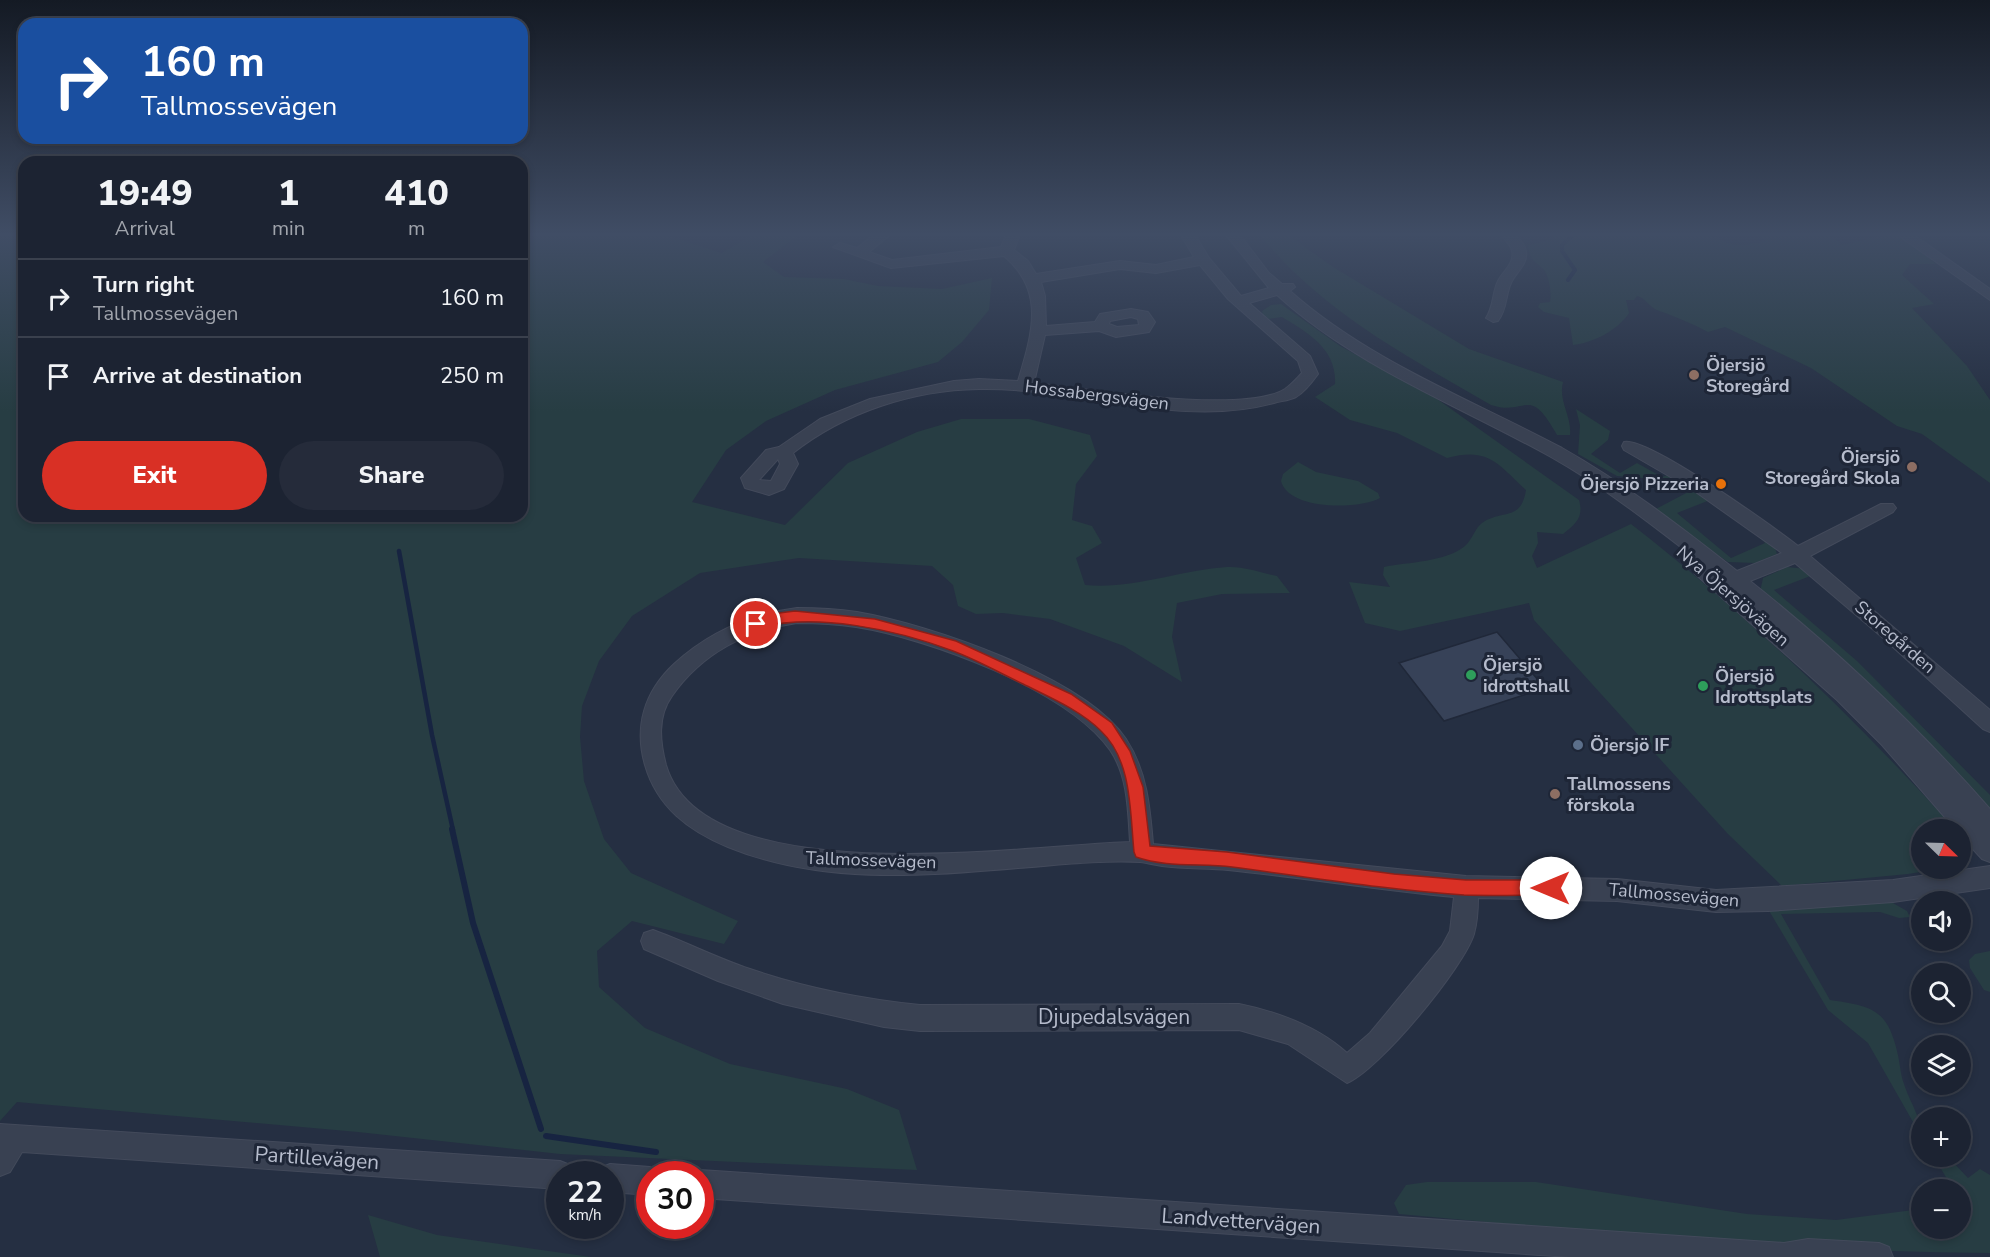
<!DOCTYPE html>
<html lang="en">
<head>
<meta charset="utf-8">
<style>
  :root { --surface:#1c2332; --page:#252b3a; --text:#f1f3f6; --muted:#a0a4ac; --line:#3a404d; --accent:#d93025 }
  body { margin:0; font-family:"Nunito Sans",sans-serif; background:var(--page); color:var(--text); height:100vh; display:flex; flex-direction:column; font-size:22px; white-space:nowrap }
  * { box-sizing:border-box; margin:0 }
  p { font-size:20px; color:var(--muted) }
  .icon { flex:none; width:33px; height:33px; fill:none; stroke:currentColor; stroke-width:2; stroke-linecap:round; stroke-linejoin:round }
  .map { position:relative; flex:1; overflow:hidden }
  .side { position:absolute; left:18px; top:156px; width:510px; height:366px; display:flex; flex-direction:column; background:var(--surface); border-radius:18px; box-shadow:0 3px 9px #0003,0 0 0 2px var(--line) }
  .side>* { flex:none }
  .guide { position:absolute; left:18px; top:18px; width:510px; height:126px; border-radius:18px; box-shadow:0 3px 9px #0003,0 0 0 2px var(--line); background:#1a4fa0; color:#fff; overflow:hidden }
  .needle { width:39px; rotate:113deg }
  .buttons { position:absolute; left:1911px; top:819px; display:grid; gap:12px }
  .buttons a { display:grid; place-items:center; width:60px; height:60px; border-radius:50%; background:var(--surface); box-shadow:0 3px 9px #0003,0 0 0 2px var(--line); font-size:30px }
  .speed { position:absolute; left:546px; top:1161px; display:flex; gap:12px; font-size:30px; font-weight:700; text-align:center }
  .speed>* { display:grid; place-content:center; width:78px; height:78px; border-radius:50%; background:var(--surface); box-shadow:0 3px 9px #0003,0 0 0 2px var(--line); line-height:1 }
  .speed small { font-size:15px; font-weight:400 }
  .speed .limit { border:9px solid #d22; background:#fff; color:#111 }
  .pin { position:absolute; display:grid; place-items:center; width:51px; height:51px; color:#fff; margin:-26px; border:3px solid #fff; border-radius:50%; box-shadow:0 2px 6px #0007 }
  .me { position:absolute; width:66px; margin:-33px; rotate:270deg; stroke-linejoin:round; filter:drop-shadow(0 0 4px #0008) }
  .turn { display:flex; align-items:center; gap:21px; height:126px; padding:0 24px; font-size:27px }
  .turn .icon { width:78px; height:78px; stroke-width:2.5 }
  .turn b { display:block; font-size:42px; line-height:51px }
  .eta { display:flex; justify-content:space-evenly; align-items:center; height:102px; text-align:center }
  .eta b { font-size:36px; font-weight:800; line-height:42px }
  .action { display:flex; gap:12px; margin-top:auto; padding:12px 24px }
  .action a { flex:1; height:69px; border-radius:36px; background:var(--accent); color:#fff; font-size:24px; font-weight:800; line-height:69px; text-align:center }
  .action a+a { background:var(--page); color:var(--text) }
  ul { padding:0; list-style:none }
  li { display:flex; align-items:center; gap:18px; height:78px; padding:0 24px; border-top:2px solid var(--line) }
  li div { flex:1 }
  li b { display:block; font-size:22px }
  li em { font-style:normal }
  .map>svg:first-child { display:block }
</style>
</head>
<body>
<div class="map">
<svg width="1990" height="1257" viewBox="0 0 1990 1257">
  <rect width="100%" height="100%" fill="#252f42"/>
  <path fill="#273d43" d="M0 235H24V516H522V235H665L722 253 752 235H798L763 262 784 277 844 279 878 286 942 289 992 278 989 310 962 342 938 362 835 390 766 421 726 450 692 502 785 525 848 463 917 432 961 419H1029L1090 435 1097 456 1076 484 1072 520 1092 526 1102 543 1076 558 1085 585C1130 590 1181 570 1227 567 1243 566 1262 573 1277 576L1290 593 1222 594 1177 603 1172 637 1182 682 1124 646 1050 619 1003 613 976 614 958 606 953 585 932 566 799 558 700 573 632 616 599 661 582 706 580 737 584 781 604 839 631 873 738 921 724 944 632 921 597 951 599 987 645 1028 730 1064 847 1089 899 1110 917 1170 560 1154 358 1132 17 1102 0 1121Z
    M1260 235H1288L1333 267 1469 349 1563 382C1558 401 1572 416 1570 435H1557C1528 383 1528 417 1491 405 1408 357 1321 311 1260 235Z
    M1555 235H1713C1732 249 1745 245 1766 241L1756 235H1831L1841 245C1856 243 1887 233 1898 235 1906 237 1927 257 1936 264H1910L1902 275 1934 304 1912 308 1967 366 1990 400V483L1922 434 1897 426 1811 368 1725 327 1708 332C1691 323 1674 316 1657 310 1649 307 1646 298 1637 296L1634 300H1626L1629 313C1618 330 1593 343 1573 345L1569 318 1544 312 1538 307 1540 303 1550 302C1552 295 1549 274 1543 269 1533 259 1530 261 1528 245L1550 240Z
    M1281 304 1340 346 1437 399 1579 500C1584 517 1576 524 1563 534L1537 532 1538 543 1532 556 1537 568 1631 524C1748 615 1856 720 1955 829L1922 830V868L1939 869 1908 874 1782 886 1728 834 1534 620 1529 603 1400 631 1365 623 1349 582 1390 587 1383 575 1384 567C1408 562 1446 562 1465 546 1472 540 1475 528 1482 523 1502 509 1521 522 1526 490 1497 463 1488 447 1447 458L1397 433 1350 420 1315 397 1335 384C1337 349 1308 333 1282 317L1268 319 1263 315 1262 311 1271 305Z
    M1576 409 1610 431 1608 440 1591 454 1620 473 1637 463 1662 477 1670 474 1680 481 1617 476 1578 454 1580 425Z
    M1298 462 1316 472 1358 481 1378 493 1380 498C1358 510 1288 510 1281 481L1283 474Z
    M1692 490 1710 500 1677 513 1731 558 1765 543 1759 536 1774 545 1777 554 1755 563 1728 562 1652 511Z
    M1787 567 1807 569 1813 575 1774 590 1857 661 1990 795V810L1760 592 1763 578Z
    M1891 902 1907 911 1910 917 1899 918 1880 912 1781 914 1830 1000C1870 1006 1887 1008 1897 1051 1900 1062 1900 1073 1904 1084 1910 1103 1921 1116 1921 1136L1868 1043 1828 1010 1768 909Z
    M1990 951V992L1984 990 1970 968 1969 960 1975 954Z
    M1934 1157H1948L1968 1178 1980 1169 1990 1175V1253C1792 1252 1595 1232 1399 1214L1394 1203 1406 1185 1427 1182H1536L1747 1214 1836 1220 1921 1209 1922 1228H1960V1190L1953 1189Z
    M368 1215 437 1235 591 1257H380Z"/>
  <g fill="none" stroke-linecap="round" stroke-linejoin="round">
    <path stroke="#172441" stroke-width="4" d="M1568 280 1575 270 1562 251V245L1573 235"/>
    <path stroke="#172441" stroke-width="4.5" d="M399 551 432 735 453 830"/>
    <path stroke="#172441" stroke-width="6" d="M452 829 473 923 541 1129
      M546 1136 656 1152"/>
  </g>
  <path fill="#374258" stroke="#202839" stroke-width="1.5" d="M1497 632 1545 688 1444 721 1399 663Z"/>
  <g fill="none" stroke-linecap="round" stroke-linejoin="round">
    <g stroke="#434a5b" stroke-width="2">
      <path id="minor" d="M874 235H890L869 252 892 260 1001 247 1006 235H1020L1014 250 1028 261 1036 274 1120 261 1156 265 1194 257 1181 235H1195L1209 258 1241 296 1269 288 1226 235H1240L1269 273 1282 284H1293L1295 287 1290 291C1369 361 1470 399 1562 448 1624 483 1681 527 1737 571L1782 553 1693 490 1624 450 1622 446 1624 442C1647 436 1774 527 1798 546L1881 504H1893L1896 508 1893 512 1810 556 1990 710V732L1983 729 1882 637 1795 563 1750 581C1837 650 1917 726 1990 809V862L1982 859 1960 835V830H1956L1882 745 1837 700 1694 573 1692 568 1700 562C1651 524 1604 487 1551 457 1458 405 1356 367 1277 295L1249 303 1310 356 1318 374C1313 381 1303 393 1296 397 1290 400 1281 401 1274 403 1180 429 1075 387 979 389 913 390 845 412 793 453L798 464 784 489 769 495 745 488 741 478 766 450 779 447 820 419 870 399 954 381 979 379 1018 381C1032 334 1046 291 1004 256L891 268 833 247 840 243 857 248ZM1200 265 1228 299 1298 361 1302 373C1297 378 1291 385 1285 389 1244 415 1086 389 1034 383L1045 335 1099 331 1116 337 1149 332 1155 322 1148 312 1131 309 1100 314 1095 322 1046 326 1045 296 1041 282 1120 269 1156 273ZM1131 317 1138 319 1139 325 1117 327 1109 324 1110 321ZM778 459 780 464 771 481 759 480Z
        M1501 235H1516C1520 240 1525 244 1526 251 1528 264 1518 270 1512 281 1505 294 1508 308 1498 321L1493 322 1486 318C1494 306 1492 293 1498 281 1503 271 1515 263 1512 251 1511 245 1505 240 1501 235Z
        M1898 235H1914L1990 289V300Z
        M797 608C817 608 837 609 857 612 928 624 1085 677 1126 739 1147 771 1150 807 1153 844L1466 876 1617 879 1716 890 1893 880 1990 866V888L1893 902 1768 911 1716 912 1617 901 1478 898C1478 910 1477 923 1474 934 1464 967 1379 1070 1347 1083L1288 1044 1239 1030 920 1031 884 1027 783 1004 718 981 644 949 641 941 644 933 653 930C686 942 717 958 750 969 806 988 862 999 920 1005L1239 1004C1278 1012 1317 1026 1347 1053L1370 1033 1442 946 1450 931 1454 897C1379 890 1304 878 1228 870 1206 868 1184 869 1162 866 1155 865 1148 863 1140 862 1100 860 1058 865 1018 868 921 876 821 885 728 847 689 831 657 807 645 765 634 727 644 692 674 664 709 632 750 614 797 608ZM797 623C817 623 836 624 856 627 927 638 1068 690 1110 750 1128 776 1128 811 1130 842 1029 845 704 895 666 765 660 742 657 717 672 696 702 653 747 630 797 623Z
        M0 1124 560 1161 570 1165 574 1174H560V1189L22 1152 10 1172 0 1176Z
        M610 1164 650 1167 661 1174H650V1195L610 1192V1174H598L600 1168Z
        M700 1170 1784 1243 1808 1239 1879 1243 1889 1247 1893 1257H1570L700 1198V1174H690Z"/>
    </g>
    <use href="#minor" fill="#394152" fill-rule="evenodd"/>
  </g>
  <linearGradient id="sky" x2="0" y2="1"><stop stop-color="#141a24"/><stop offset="0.57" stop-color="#404d65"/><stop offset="1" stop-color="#404d65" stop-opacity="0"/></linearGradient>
  <rect width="1990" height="411" fill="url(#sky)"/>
  <path fill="#d93025" stroke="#8d1f18" stroke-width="1.5" d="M795 611 875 619 956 641 1071 694 1112 723 1130 751 1143 787 1150 846 1227 852 1394 874 1466 880H1551L1556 882 1559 888 1556 893 1551 895C1522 895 1492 896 1464 895 1386 890 1309 877 1232 867 1200 863 1167 868 1136 857L1134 852C1130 812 1132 760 1101 731 1080 710 1049 697 1023 684 1000 673 977 660 953 651 898 630 812 611 756 629L749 624 751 620 771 614Z"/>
  <g fill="#8d6e63" stroke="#1e2637" stroke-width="2">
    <circle cx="1694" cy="375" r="6"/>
    <circle cx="1912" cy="467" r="6"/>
    <circle cx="1555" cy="794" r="6"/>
  </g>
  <circle fill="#e8710a" stroke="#1e2637" stroke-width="2" cx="1721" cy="484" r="6"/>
  <g fill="#2e9e5b" stroke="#1e2637" stroke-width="2">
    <circle cx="1471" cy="675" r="6"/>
    <circle cx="1703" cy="686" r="6"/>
  </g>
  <circle fill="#5c6f8a" stroke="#1e2637" stroke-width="2" cx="1578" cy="745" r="6"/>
  <g text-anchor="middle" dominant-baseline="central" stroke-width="6" stroke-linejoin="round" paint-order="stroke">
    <g font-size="18" font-weight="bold" fill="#b6bccc" stroke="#1e2637" text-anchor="start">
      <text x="1706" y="365">Öjersjö<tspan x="1706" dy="21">Storegård</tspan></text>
      <text x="1900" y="457" text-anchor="end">Öjersjö<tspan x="1900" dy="21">Storegård Skola</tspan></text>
      <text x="1709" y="484" text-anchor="end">Öjersjö Pizzeria</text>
      <text x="1483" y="665">Öjersjö<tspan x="1483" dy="21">idrottshall</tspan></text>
      <text x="1715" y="676">Öjersjö<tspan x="1715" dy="21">Idrottsplats</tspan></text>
      <text x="1590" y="745">Öjersjö IF</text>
      <text x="1567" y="784">Tallmossens<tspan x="1567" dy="21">förskola</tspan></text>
    </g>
    <g font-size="18" fill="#b6bccc" stroke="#1e2637">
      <text transform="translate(1097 395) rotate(7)">Hossabergsvägen</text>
      <text transform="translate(1733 596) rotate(41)">Nya Öjersjövägen</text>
      <text transform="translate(1895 637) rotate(41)">Storegården</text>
      <text transform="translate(871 860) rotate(2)">Tallmossevägen</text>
      <text transform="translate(1674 895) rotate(5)">Tallmossevägen</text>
    </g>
    <g font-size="21" fill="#b6bccc" stroke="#1e2637">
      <text x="1114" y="1017">Djupedalsvägen</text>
      <text transform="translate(317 1158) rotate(4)">Partillevägen</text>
      <text transform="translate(1241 1221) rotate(4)">Landvettervägen</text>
    </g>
  </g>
</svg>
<div class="buttons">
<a><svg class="needle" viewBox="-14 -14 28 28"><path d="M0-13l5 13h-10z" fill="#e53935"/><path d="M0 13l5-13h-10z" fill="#a0a4ac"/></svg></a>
<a><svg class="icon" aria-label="sound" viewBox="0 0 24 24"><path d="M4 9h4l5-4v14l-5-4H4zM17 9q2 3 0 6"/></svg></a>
<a><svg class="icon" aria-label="search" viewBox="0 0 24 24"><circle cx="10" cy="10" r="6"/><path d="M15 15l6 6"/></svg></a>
<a><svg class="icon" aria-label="layers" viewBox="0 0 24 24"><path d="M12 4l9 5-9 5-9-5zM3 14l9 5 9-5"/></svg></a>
<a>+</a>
<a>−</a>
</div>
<div class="speed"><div>22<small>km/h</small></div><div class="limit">30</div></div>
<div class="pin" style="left:756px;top:624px;background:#d93025"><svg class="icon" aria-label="arrive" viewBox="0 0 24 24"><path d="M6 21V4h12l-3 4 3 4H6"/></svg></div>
<svg class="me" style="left:1551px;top:888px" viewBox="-20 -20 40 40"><circle r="19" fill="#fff"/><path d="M0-13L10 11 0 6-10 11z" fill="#d93025"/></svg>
<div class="guide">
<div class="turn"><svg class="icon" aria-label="right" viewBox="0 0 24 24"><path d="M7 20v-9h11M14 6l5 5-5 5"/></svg><div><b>160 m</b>Tallmossevägen</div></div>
</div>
<section class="side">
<div class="eta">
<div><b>19:49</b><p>Arrival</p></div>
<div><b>1</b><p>min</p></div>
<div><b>410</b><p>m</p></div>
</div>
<ul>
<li><svg class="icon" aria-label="right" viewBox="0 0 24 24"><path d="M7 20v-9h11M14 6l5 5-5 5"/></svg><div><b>Turn right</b><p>Tallmossevägen</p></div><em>160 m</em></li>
<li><svg class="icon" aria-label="arrive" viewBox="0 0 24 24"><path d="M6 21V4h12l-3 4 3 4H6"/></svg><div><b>Arrive at destination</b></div><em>250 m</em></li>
</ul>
<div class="action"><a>Exit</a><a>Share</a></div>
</section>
</div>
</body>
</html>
